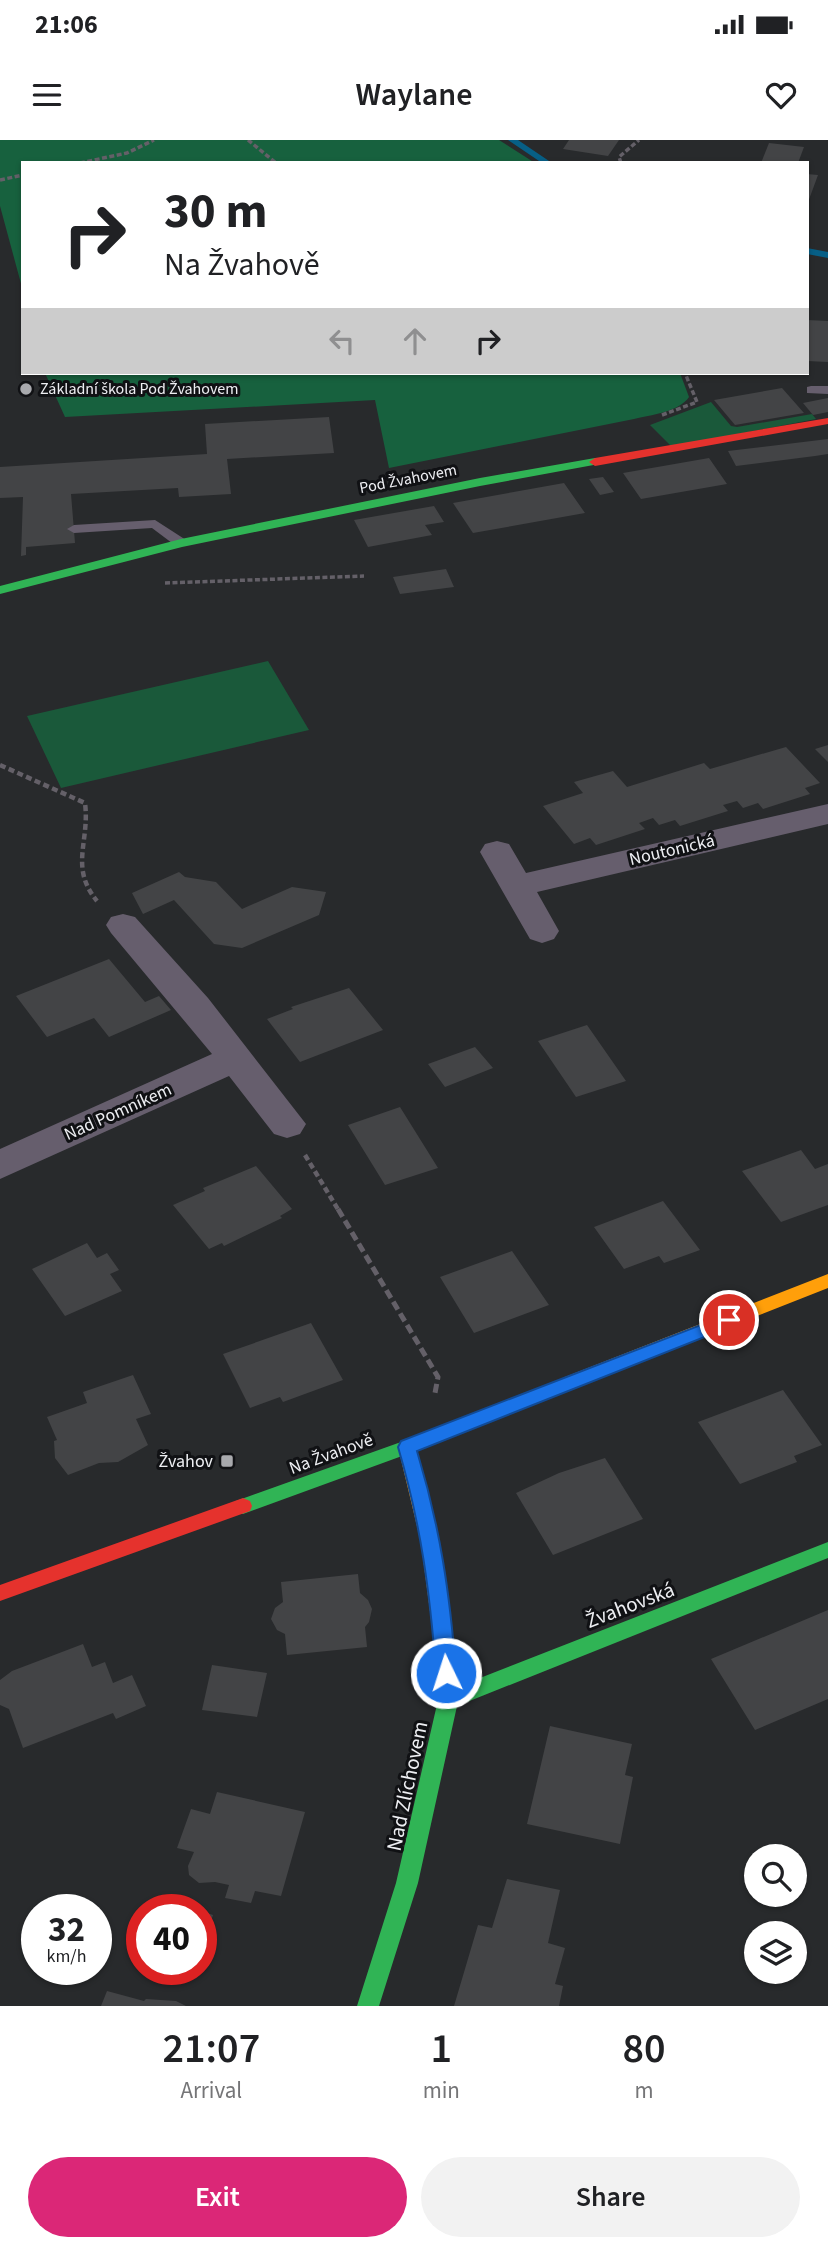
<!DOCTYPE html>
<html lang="en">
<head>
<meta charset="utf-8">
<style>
  :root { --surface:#fff; --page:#f2f2f2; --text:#202124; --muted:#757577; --accent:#db2777 }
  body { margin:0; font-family:"Source Sans 3",sans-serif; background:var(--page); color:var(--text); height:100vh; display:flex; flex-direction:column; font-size:26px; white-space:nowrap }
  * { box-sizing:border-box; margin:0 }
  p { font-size:23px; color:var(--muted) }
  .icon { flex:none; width:38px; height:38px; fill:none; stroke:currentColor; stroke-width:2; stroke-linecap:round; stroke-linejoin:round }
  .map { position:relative; height:1866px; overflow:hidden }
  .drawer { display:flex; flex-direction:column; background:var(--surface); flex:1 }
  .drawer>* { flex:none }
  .banner { position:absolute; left:21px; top:21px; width:788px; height:214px; border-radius:0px; box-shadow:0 2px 5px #0004; background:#fff; color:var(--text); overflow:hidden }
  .buttons { position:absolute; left:744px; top:1704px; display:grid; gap:14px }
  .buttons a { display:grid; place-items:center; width:63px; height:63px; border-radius:50%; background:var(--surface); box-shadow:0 2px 5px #0004; font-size:35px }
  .speed { position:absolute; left:21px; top:1754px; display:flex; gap:14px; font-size:35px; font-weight:700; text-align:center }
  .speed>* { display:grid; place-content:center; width:91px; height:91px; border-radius:50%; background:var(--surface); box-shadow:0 2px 5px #0004; line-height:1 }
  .speed small { font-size:18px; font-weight:400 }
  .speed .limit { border:10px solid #d22; background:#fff; color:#111 }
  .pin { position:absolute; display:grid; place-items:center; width:60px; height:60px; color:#fff; margin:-30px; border:4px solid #fff; border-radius:50%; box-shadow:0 2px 7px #0007 }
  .me { position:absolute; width:77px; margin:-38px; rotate:356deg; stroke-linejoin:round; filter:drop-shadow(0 0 5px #0008) }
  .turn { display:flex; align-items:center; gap:24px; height:147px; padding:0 28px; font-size:32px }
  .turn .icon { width:91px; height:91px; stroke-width:2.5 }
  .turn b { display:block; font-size:49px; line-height:60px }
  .lanes { display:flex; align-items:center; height:66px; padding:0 28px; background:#0003; justify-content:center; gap:35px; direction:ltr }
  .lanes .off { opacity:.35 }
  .eta { display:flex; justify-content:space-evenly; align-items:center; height:119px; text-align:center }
  .eta b { font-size:42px; font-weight:600; line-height:49px }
  .cta { display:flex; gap:14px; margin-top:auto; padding:14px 28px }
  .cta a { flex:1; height:80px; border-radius:42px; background:var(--accent); color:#fff; font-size:28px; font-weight:600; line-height:80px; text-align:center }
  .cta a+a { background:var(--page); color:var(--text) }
  .status { display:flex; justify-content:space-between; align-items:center; height:49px; padding:0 35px; background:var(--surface); direction:ltr }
  .status svg { height:19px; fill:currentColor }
  header { display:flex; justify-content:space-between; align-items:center; height:91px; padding:0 28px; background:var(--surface); font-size:32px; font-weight:600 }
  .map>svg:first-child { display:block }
</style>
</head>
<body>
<div class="status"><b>21:06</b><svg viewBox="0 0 49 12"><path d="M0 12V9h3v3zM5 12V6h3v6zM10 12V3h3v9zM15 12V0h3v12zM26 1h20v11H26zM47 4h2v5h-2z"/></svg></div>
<header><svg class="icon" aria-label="menu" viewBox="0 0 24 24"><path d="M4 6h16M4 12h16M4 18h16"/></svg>Waylane<svg class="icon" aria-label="heart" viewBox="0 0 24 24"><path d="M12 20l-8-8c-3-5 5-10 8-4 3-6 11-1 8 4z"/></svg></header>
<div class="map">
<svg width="828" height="1866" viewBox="0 0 828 1866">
  <rect width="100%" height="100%" fill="#282a2c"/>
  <path fill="#1a593a" d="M711 262 731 286 737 287 812 274 816 279 672 307 650 285Z
    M268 521 309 590 61 648 27 576Z"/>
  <path fill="#17613e" d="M0 0H499L535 23H23V151L0 66Z
    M45 233H680L689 257C679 272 650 275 634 279L389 328 375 260 65 277Z"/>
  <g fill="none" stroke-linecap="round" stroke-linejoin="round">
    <path fill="#075f86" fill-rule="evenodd" d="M508 0H518L552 23H542Z
      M807 108 828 112V118L807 114Z"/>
  </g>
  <path fill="#434446" d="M569 0H619L608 16 563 9Z
    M769 3 804 7 798 23H761Z
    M807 34 818 35 807 65Z
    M807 180 828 181V222L807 221Z
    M782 248 804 273 735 285 714 260Z
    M828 258V272L813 275 803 263Z
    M329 277 334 313 227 319 231 354 179 357 178 348 71 354 75 403 26 407V415L21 416 23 357 0 358V327L207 314 205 284Z
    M828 299V314L815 316 736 326 728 311Z
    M709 318 727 344 641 359 623 333Z
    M603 337 614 352 600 355 589 339Z
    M564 343 585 373 473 393 453 363Z
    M434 366 444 382 425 385 432 395 368 407 354 380Z
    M446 429 454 447 400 454 393 437Z
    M828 605V622L815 609Z
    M786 607 820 643 805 648 810 654 763 669 758 663 743 668 737 661 723 665 728 671 680 686 675 680 659 685 653 678 639 683 645 689 596 705 590 698 574 704 543 666 583 653 574 642 613 631 627 647 704 623 710 629Z
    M179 732 185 737 216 742 242 769 292 747 326 752 319 775 242 808 214 804 174 760 143 774 132 753Z
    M109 819 145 862 159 856 171 870 109 897 94 878 47 897 16 856Z
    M349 848 383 890 300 922 267 879 293 869 291 867Z
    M587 885 626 941 576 957 538 901Z
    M475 907 493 928 445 947 428 924Z
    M400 967 438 1028 385 1045 348 985Z
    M801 1010 815 1029 828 1024V1065L781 1082 742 1031Z
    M256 1026 292 1069 280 1076 282 1078 224 1106 222 1103 209 1109 173 1065 205 1051 203 1048Z
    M663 1061 700 1110 664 1123 659 1116 624 1129 594 1087Z
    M87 1103 97 1118 107 1113 119 1130 110 1134 122 1151 65 1176 32 1129Z
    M512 1111 549 1165 474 1193 440 1137Z
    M311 1183 343 1240 283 1262 280 1257 250 1268 223 1214Z
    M133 1235 151 1274 136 1279 148 1305 118 1322 99 1323 68 1335 55 1318 54 1301 57 1300 47 1277 87 1263 83 1252Z
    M783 1250 822 1305 794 1316 797 1322 740 1344 698 1282Z
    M605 1318 643 1379 553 1415 516 1353 559 1333Z
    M358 1434 360 1453 368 1460 372 1469 369 1482 365 1487 367 1507 287 1515 285 1494 277 1490 271 1479 275 1468 283 1462 281 1442Z
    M828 1470V1559L755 1590 711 1519Z
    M83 1504 92 1527 105 1522 113 1543 132 1535 146 1566 116 1579 113 1573 23 1608 9 1569 0 1565V1540L12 1531Z
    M212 1525 267 1533 257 1577 202 1570Z
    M550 1586 632 1604 625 1635 633 1637 620 1704 527 1684Z
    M217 1652 305 1672 281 1756 255 1751 251 1763 225 1758 229 1745 215 1742 199 1743 189 1735 188 1726 194 1712 177 1708 191 1669 210 1674Z
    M507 1739 560 1750 548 1803 565 1808 555 1844 563 1846 559 1866H454L478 1785 492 1788Z
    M162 1759 193 1769H157Z
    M201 1771 213 1775 202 1808H201Z
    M107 1851 144 1861 146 1859 176 1861 186 1866H101Z"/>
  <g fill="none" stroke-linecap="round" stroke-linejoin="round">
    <path stroke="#646068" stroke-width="3.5" stroke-dasharray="5 2.5" stroke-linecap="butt" d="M248 0 276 23
      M80 23 127 13 154 0
      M621 23 619 17 639 0
      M0 40 23 35
      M662 275 697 262 685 233
      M165 443 364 436"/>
    <path stroke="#646068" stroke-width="4.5" stroke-dasharray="6 3.5" stroke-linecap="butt" d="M0 625 85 663C90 702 69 727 97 761
      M305 1015 339 1071"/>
    <path stroke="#646068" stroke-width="5" stroke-dasharray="9 4.5" stroke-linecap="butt" d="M338 1069 438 1237 435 1253"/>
    <path fill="#665e6d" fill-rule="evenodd" d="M811 246H828V254L807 253V247Z
      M155 380 186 400V406H176L152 388 74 393 67 389 74 385Z"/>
    <path fill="#665e6d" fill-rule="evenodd" d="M828 664V684L537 752 559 791 554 799 542 803 530 799 480 712 485 704 497 701 509 704 526 733Z
      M123 774 135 777 208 858 306 984 300 994 287 998 274 994 229 936 0 1039V1009L212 914 111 793 106 785 111 777Z"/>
    <path fill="#30b455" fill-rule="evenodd" d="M595 318 601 322 599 324 480 346 182 407 0 454V446L181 399 480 338Z
      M571 1235 577 1237 580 1242 577 1247 413 1312 243 1374 236 1371 234 1366 236 1361 401 1302Z
      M828 1402V1418L457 1566 418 1743 379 1866H357L396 1743 438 1560 434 1502 437 1496 444 1494 451 1496 454 1502 457 1547Z"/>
    <path fill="#ff9f0a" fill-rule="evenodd" d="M828 1134V1148L577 1247 571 1249 565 1247 562 1242 565 1237Z
      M407 1300 413 1302 416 1307 440 1403 454 1502 451 1508 444 1510 437 1508 434 1502 421 1403 398 1307 401 1302Z"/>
    <path fill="#e5322d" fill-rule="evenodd" d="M828 278V284L595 326 589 322 595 318Z
      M243 1358 250 1361 252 1366 250 1371 0 1461V1445Z"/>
  </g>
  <path fill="#1a73e8" stroke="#114b97" stroke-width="2" d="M729 1174 735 1176 738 1180 735 1185 417 1311C440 1387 450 1453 456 1533L453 1539 446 1542 439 1539 436 1533C430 1452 421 1385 398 1307L401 1301Z"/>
  <g fill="#a8a9ad" stroke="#101114" stroke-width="2.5">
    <circle cx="26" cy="249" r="7"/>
    <rect x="220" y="1314" width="14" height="14" rx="3.5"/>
  </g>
  <g text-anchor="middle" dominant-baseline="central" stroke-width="6" stroke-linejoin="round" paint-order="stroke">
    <g font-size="16" fill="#edeef2" stroke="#101114" text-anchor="start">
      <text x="40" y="249">Základní škola Pod Žvahovem</text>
    </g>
    <g font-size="16" fill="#edeef2" stroke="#101114">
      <text transform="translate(408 339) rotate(-11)">Pod Žvahovem</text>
    </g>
    <g font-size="18" fill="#edeef2" stroke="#101114">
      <text transform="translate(672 710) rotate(-13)">Noutonická</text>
      <text transform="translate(118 972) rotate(-24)">Nad Pomníkem</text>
      <text transform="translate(331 1314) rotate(-20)">Na Žvahově</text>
    </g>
    <g font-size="18" fill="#edeef2" stroke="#101114" text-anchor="end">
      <text x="213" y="1321">Žvahov</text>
    </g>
    <g font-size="21" fill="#edeef2" stroke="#101114">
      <text transform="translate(630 1465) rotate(-21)">Žvahovská</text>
      <text transform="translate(407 1646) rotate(-78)">Nad Zlíchovem</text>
    </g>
  </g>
</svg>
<div class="buttons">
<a><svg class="icon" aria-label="search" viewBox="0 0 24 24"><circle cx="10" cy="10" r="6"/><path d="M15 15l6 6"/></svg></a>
<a><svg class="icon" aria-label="layers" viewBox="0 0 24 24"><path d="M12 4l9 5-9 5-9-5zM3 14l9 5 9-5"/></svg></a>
</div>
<div class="speed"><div>32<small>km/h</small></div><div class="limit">40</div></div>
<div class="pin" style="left:729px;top:1180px;background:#d93025"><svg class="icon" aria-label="arrive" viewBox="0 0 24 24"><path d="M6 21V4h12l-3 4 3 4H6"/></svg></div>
<svg class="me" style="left:446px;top:1533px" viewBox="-20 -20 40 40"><circle r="17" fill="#1a73e8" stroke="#fff" stroke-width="3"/><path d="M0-11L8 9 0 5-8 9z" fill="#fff"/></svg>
<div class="banner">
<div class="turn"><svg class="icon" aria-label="right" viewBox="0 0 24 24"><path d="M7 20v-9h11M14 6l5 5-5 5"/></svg><div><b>30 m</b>Na Žvahově</div></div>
<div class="lanes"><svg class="icon off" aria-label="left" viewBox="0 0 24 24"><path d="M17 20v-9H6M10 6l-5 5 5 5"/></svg><svg class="icon off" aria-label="ahead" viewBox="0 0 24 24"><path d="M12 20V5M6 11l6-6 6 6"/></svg><svg class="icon" aria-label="right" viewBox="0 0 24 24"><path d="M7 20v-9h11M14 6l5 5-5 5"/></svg></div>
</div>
</div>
<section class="drawer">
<div class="eta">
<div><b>21:07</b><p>Arrival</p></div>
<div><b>1</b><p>min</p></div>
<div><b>80</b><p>m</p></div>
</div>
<div class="cta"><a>Exit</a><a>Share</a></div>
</section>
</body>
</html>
